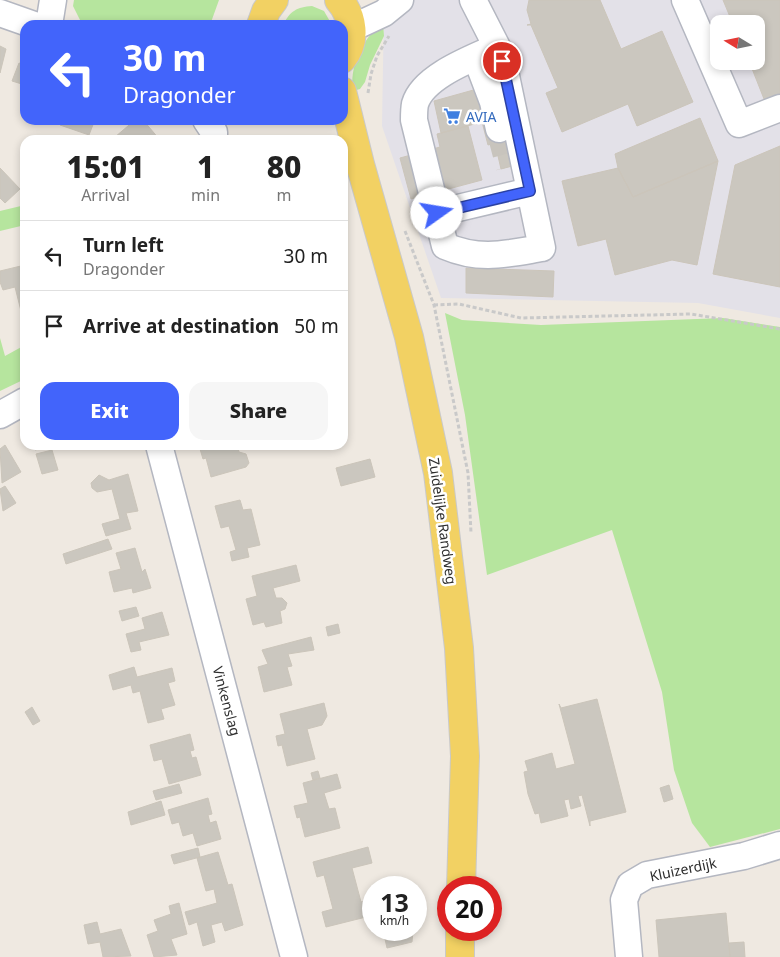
<!DOCTYPE html>
<html lang="en">
<head>
<meta charset="utf-8">
<style>
  :root { --surface:#fff; --page:#f6f6f6; --text:#222; --muted:#767676; --line:#e0e0e0; --accent:#4264fb }
  body { margin:0; font-family:"Noto Sans",sans-serif; background:var(--page); color:var(--text); height:100vh; display:flex; flex-direction:column; font-size:19px; white-space:nowrap }
  * { box-sizing:border-box; margin:0 }
  p { font-size:16px; color:var(--muted) }
  .icon { flex:none; width:28px; height:28px; fill:none; stroke:currentColor; stroke-width:2; stroke-linecap:round; stroke-linejoin:round }
  .map { position:relative; flex:1; overflow:hidden }
  .sheet { position:absolute; left:20px; top:135px; width:328px; height:315px; display:flex; flex-direction:column; background:var(--surface); border-radius:15px; box-shadow:0 2px 8px #0003 }
  .sheet>* { flex:none }
  .top-card { position:absolute; left:20px; top:20px; width:328px; height:105px; border-radius:15px; box-shadow:0 2px 8px #0003; background:#4264fb; color:#fff; overflow:hidden }
  .needle { width:32px; rotate:280deg }
  .buttons { position:absolute; left:710px; top:15px; display:grid; gap:10px }
  .buttons a { display:grid; place-items:center; width:55px; height:55px; border-radius:10px; background:var(--surface); box-shadow:0 2px 8px #0003; font-size:25px }
  .speed { position:absolute; left:362px; top:876px; display:flex; gap:10px; font-size:25px; font-weight:700; text-align:center }
  .speed>* { display:grid; place-content:center; width:65px; height:65px; border-radius:50%; background:var(--surface); box-shadow:0 2px 8px #0003; line-height:1 }
  .speed small { font-size:12px; font-weight:400 }
  .speed .limit { border:8px solid #d22; background:#fff; color:#111 }
  .pin { position:absolute; display:grid; place-items:center; width:42px; height:42px; color:#fff; margin:-21px; border:2px solid #fff; border-radius:50%; box-shadow:0 1px 5px #0007 }
  .me { position:absolute; width:55px; margin:-28px; rotate:77deg; stroke-linejoin:round; filter:drop-shadow(0 0 4px #0008) }
  .turn { display:flex; align-items:center; gap:18px; height:105px; padding:0 20px; font-size:22px }
  .turn .icon { width:65px; height:65px; stroke-width:2.5 }
  .turn b { display:block; font-size:35px; line-height:42px }
  .eta { display:flex; justify-content:space-evenly; align-items:center; height:85px; text-align:center }
  .eta b { font-size:30px; font-weight:800; line-height:35px }
  .action { display:flex; gap:10px; margin-top:auto; padding:10px 20px }
  .action a { flex:1; height:58px; border-radius:15px; background:var(--accent); color:#fff; font-size:20px; font-weight:800; line-height:58px; text-align:center }
  .action a+a { background:var(--page); color:var(--text) }
  ul { padding:0; list-style:none }
  li { display:flex; align-items:center; gap:15px; height:70px; padding:0 20px; border-top:1px solid var(--line) }
  li div { flex:1 }
  li b { display:block; font-size:19px }
  li em { font-style:normal }
  .map>svg:first-child { display:block }
</style>
</head>
<body>
<div class="map">
<svg width="780" height="957" viewBox="0 0 780 957">
  <rect width="100%" height="100%" fill="#efe9e1"/>
  <path fill="#e3e1e8" fill-rule="evenodd" d="M379 0H780V318L698 303 441 298 382 126 384 7ZM719 24H756V61H719Z"/>
  <path fill="#b6e59e" d="M74 0H219L210 25H88L81 22 73 6Z
    M312 6 324 11 332 25H283C290 11 297 7 312 6Z
    M383 23 384 36 370 65 365 82 360 89 353 91C349 67 363 37 383 23Z
    M25 205V225L0 231V211Z
    M445 313 462 320 541 325 723 318 780 327V829L710 847 692 823 674 770 662 692 612 530 487 575 465 415Z
    M0 338 5 356 25 345V379L0 391Z"/>
  <path fill="#cbc7bf" stroke="#cbc5ba" d="M529 0H600L621 49 662 31 693 102 637 126 628 104 562 132 546 93 558 88 531 25H527L531 24 527 10Z
    M723 0H780V98L766 104 749 61H756V24H733Z
    M0 46 6 49 0 73Z
    M19 63 25 65V85L12 81Z
    M477 89 506 127 516 165 501 169 495 143 488 145 482 122 441 133 434 101Z
    M700 118 718 161 633 197 618 168 615 154Z
    M62 120H92L94 122 89 135 60 125Z
    M135 120H143L160 140H144L141 138 139 140H118L115 137Z
    M468 126 482 180 411 199 400 158 440 147 437 134Z
    M780 146V287L713 274 735 165Z
    M718 161 697 265 672 260 615 275 606 239 578 246 562 181 618 168 633 197Z
    M0 168 20 189 5 203 0 198Z
    M25 265V310L21 311 15 287 3 290 0 282V271Z
    M466 268 554 271 553 297 466 293Z
    M5 445 21 472 2 483 0 449Z
    M34 445H54L35 450Z
    M203 445H237L239 452 246 454 249 463 246 467 211 477 206 458 203 459 200 449 203 448Z
    M52 450 58 470 42 474 36 454Z
    M370 459 375 477 341 486 336 468Z
    M128 474 138 511 126 513 131 529 106 536 102 524 120 519 112 489 97 492 92 488 91 483 99 475 109 480Z
    M5 486 16 503 3 511 0 489Z
    M240 500 243 510 251 509 260 545 247 548 249 557 232 561 230 552 236 550 229 526 221 528 215 506Z
    M108 539 112 549 66 564 63 554Z
    M135 548 142 572 145 569 151 588 133 593 132 588 114 592 109 572 121 569 116 553Z
    M296 565 300 581 273 588 276 598H282L287 603 285 609 280 611 282 623 266 627 264 622 253 625 246 599 257 596 252 576Z
    M136 607 139 616 122 621 119 611Z
    M162 612 169 635 139 642 141 650 131 652 126 634 145 629 142 618Z
    M338 624 340 633 328 636 326 627Z
    M311 637 314 650 288 654 292 666 287 667 292 685 264 692 258 667 268 664 262 650Z
    M134 667 137 677 172 668 175 681 168 683 175 705 161 709 164 719 148 723 140 691 133 693 131 685 113 690 109 675Z
    M597 699 626 812 590 821V826L582 795 578 796 581 806 571 809 569 799 564 800 568 816 541 823 539 813 535 814 528 794 524 772 528 771 525 761 552 753 556 769 575 764 559 704 561 708Z
    M324 703 327 716 322 725 307 729 315 759 287 766 282 745 278 746 276 736 285 734 280 714Z
    M32 707 40 721 33 725 25 712Z
    M190 734 194 750 190 751 192 758 196 757 201 775 169 784 162 759 154 761 150 745Z
    M318 771 320 778 313 780 311 773Z
    M337 774 341 788 324 793 329 809 335 808 340 828 305 837 300 817 297 818 294 806 308 803 303 783Z
    M179 784 182 793 156 800 153 791Z
    M669 785 673 799 664 802 660 788Z
    M208 798 212 814 208 815 210 823 216 821 221 839 197 846 193 833 183 836 179 822 172 824 168 810Z
    M161 801 165 815 131 825 128 812Z
    M368 847 372 863 352 868 361 902 374 898V915L326 927 322 912 333 909 324 875 317 877 313 862Z
    M198 848 200 857 174 864 171 855Z
    M218 852 228 885 232 884 243 925 225 931 222 922 211 925 215 942 203 946 197 922 189 925 185 912 217 903 214 889 206 891 197 858Z
    M179 903 187 934 171 939 177 955 154 957 147 935 158 931 154 920 171 914 169 906Z
    M726 913 730 957H659L656 920Z
    M97 922 100 934 121 929 131 956 103 957 100 942 88 944 84 925Z
    M383 930H413L412 942 387 948Z
    M744 942 745 957H730L729 943Z"/>
  <g fill="none" stroke-linecap="round" stroke-linejoin="round">
    <path stroke="#c8c4bd" stroke-width="26" stroke-dasharray="26 13" stroke-linecap="butt" d="M499 129 509 167"/>
    <g stroke="#b4b7c1" stroke-width="29">
      <path id="minor" d="M473 0 497 47 506 76 542 248C506 254 480 261 445 246L414 120C414 115 414 109 415 104 423 76 473 58 497 47
        M685 0 739 124 780 108
        M0 13 34 25
        M49 25 53 0
        M352 28 384 13 400 0
        M476 57 493 102 499 129
        M206 120 214 132V140
        M437 213 530 191
        M0 415 25 401
        M159 445 294 957
        M629 957 624 900 630 885 647 875 744 856 780 845"/>
    </g>
    <g stroke="#c9c9c9" stroke-width="30">
      <path id="major" d="M339 0C353 16 357 41 342 59
        M261 25 266 11 274 0
        M342 91 360 164 409 337 438 473 459 648 465 756 461 888
        M460 930V957"/>
    </g>
    <path stroke="#c9c9c9" stroke-width="3" stroke-dasharray="4 2.5" stroke-linecap="butt" d="M368 93 371 74 377 56 389 36
      M405 231 434 305 468 473 471 533
      M434 305 459 304 521 318 691 314 780 329"/>
    <use href="#minor" stroke="#fff" stroke-width="26"/>
    <use href="#major" stroke="#f2d163" stroke-width="28"/>
  </g>
  <g fill="none" stroke-linecap="round" stroke-linejoin="round">
    <g stroke="#2b41a3" stroke-width="12">
      <path id="route" d="M437 213 530 191 502 61"/>
    </g>
    <use href="#route" stroke="#4264fb" stroke-width="9"/>
  </g>
  <defs>
    <g id="supermarket-bare" transform="scale(1.35)"><path d="M-6-5.5h2.5l.6 2H6L4.5 2H-2.5L-4.4-4H-6ZM-1.5 3.2a1.3 1.3 0 1 0 .1 0ZM3 3.2a1.3 1.3 0 1 0 .1 0Z" fill="#3f7fe0" stroke="#fff" stroke-width="2.5" paint-order="stroke"/></g>
  </defs>
  <g fill-rule="evenodd">
    <use href="#supermarket-bare" x="452" y="116"/>
  </g>
  <g text-anchor="middle" dominant-baseline="central" stroke-width="5" stroke-linejoin="round" paint-order="stroke">
    <g font-size="14" fill="#366cbe" stroke="#fff" text-anchor="start">
      <text x="466" y="116">AVIA</text>
    </g>
    <g font-size="14" fill="#2e2e2e" stroke="#fff">
      <text transform="translate(443 521) rotate(82)">Zuidelijke Randweg</text>
      <text transform="translate(227 701) rotate(75)">Vinkenslag</text>
      <text transform="translate(683 869) rotate(-12)">Kluizerdijk</text>
    </g>
  </g>
</svg>
<div class="buttons">
<a><svg class="needle" viewBox="-14 -14 28 28"><path d="M0-13l5 13h-10z" fill="#e53935"/><path d="M0 13l5-13h-10z" fill="#767676"/></svg></a>
</div>
<div class="speed"><div>13<small>km/h</small></div><div class="limit">20</div></div>
<div class="pin" style="left:502px;top:61px;background:#d93025"><svg class="icon" aria-label="arrive" viewBox="0 0 24 24"><path d="M6 21V4h12l-3 4 3 4H6"/></svg></div>
<svg class="me" style="left:437px;top:213px" viewBox="-20 -20 40 40"><circle r="19" fill="#fff"/><path d="M0-13L10 11 0 6-10 11z" fill="#4264fb"/></svg>
<div class="top-card">
<div class="turn"><svg class="icon" aria-label="left" viewBox="0 0 24 24"><path d="M17 20v-9H6M10 6l-5 5 5 5"/></svg><div><b>30 m</b>Dragonder</div></div>
</div>
<section class="sheet">
<div class="eta">
<div><b>15:01</b><p>Arrival</p></div>
<div><b>1</b><p>min</p></div>
<div><b>80</b><p>m</p></div>
</div>
<ul>
<li><svg class="icon" aria-label="left" viewBox="0 0 24 24"><path d="M17 20v-9H6M10 6l-5 5 5 5"/></svg><div><b>Turn left</b><p>Dragonder</p></div><em>30 m</em></li>
<li><svg class="icon" aria-label="arrive" viewBox="0 0 24 24"><path d="M6 21V4h12l-3 4 3 4H6"/></svg><div><b>Arrive at destination</b></div><em>50 m</em></li>
</ul>
<div class="action"><a>Exit</a><a>Share</a></div>
</section>
</div>
</body>
</html>
